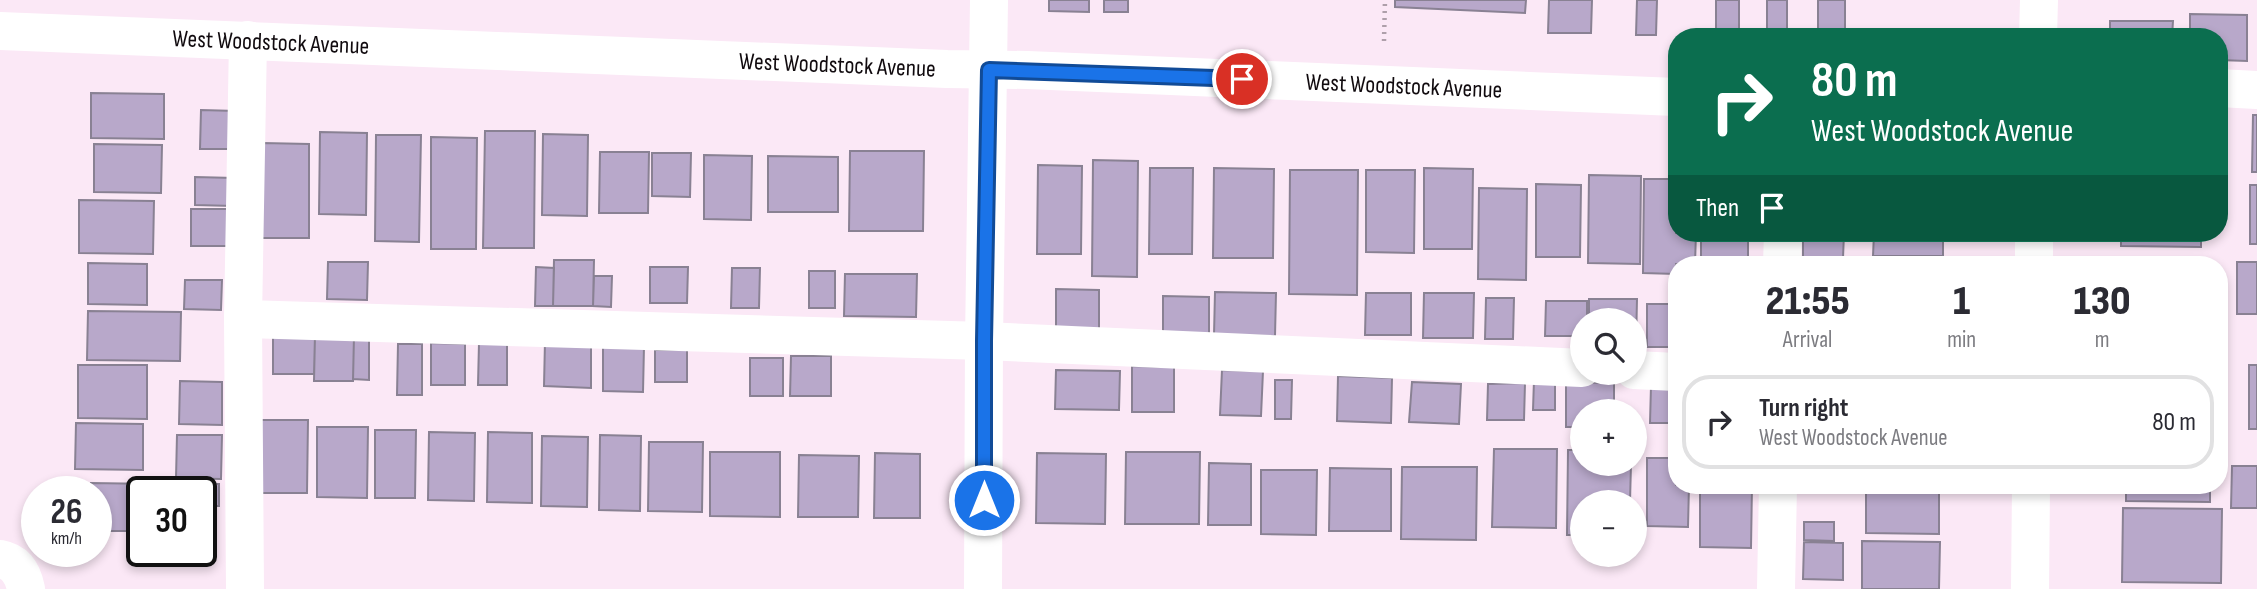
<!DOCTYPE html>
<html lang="en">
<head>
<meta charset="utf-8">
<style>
  :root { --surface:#fff; --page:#f7f7f7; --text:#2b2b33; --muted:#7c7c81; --line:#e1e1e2 }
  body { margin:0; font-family:"Sofia Sans Condensed",sans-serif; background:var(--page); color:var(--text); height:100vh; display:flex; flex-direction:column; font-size:26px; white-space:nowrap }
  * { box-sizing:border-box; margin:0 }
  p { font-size:23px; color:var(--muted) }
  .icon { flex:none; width:38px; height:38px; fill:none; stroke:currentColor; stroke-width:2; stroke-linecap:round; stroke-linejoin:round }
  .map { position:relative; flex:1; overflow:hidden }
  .panel { position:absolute; left:1668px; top:256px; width:560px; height:238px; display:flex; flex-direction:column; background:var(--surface); border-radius:28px; box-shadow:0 4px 10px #0003 }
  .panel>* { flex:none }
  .hud { position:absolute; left:1668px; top:28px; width:560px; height:214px; border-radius:28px; box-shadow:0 4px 10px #0003; background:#0b6e4f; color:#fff; overflow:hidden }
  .controls { position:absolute; left:1570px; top:308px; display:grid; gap:14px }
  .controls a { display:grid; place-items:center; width:77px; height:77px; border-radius:50%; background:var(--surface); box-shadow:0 4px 10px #0003; font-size:35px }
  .speed { position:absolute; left:21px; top:476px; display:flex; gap:14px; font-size:35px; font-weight:700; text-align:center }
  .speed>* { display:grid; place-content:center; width:91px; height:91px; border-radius:50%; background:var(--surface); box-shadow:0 4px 10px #0003; line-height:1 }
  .speed small { font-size:18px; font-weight:400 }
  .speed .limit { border:4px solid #111; border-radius:10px; background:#fff; color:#111 }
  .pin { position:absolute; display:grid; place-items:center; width:60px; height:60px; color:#fff; margin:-30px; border:4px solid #fff; border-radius:50%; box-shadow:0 2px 7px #0007 }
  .me { position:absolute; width:77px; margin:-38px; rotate:0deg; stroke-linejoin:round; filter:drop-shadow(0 0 5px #0008) }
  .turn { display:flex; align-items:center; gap:24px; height:147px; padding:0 28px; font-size:32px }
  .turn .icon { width:91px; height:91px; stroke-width:2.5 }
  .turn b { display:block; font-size:49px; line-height:60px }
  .then { display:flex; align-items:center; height:66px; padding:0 28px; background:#0003; gap:14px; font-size:26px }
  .eta { display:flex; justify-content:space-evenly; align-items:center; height:119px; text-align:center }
  .eta b { font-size:42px; font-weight:800; line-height:49px }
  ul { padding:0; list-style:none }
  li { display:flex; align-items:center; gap:21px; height:94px; margin:0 14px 10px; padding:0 14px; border:4px solid var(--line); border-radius:28px }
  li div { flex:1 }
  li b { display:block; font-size:26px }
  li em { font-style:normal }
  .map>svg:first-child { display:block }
</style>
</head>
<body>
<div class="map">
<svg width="2257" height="589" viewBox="0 0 2257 589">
  <rect width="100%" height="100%" fill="#fbe8f6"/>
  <path fill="#b8a8ca" stroke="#898193" stroke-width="2" d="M1049 0H1089V12L1049 11Z
    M1104 0H1128V12H1104Z
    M1395 0H1526L1525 13 1395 7Z
    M1549 0H1592L1591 33H1548Z
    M1637 0H1657L1656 35H1636Z
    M1716 0H1739V36H1716Z
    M1767 0H1787V32H1767Z
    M1818 0H1845V29H1818Z
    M2190 14 2247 15V61L2219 60V37H2190Z
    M2110 21H2173L2172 37H2110Z
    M91 93 164 94V139L91 138Z
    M201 110 236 111V149H200Z
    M2253 115H2257V172H2252Z
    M485 131H535L534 248H483Z
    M320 132 367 133 366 215 319 214Z
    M543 134 588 135 587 216 542 215Z
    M376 135H421L419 242 375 241Z
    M431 137 477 138 476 249H431Z
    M263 143 309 144V238H261Z
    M94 144 162 145 161 193 94 192Z
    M850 151H924L923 231H849Z
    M600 152H649L648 213H599Z
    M652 153H691L690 197 652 196Z
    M704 155 752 156 751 220 704 219Z
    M768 156 838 157V212H768Z
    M1093 160 1138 161 1137 277 1092 276Z
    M1038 165 1082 166 1081 254H1037Z
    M1150 168H1193L1192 254H1149Z
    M1214 168 1274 169 1273 258H1213Z
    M1424 168 1473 169 1472 249H1424Z
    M1290 170H1358L1357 295 1289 294Z
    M1366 170H1415L1414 253 1366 252Z
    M1589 175 1641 176 1640 264 1588 263Z
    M195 177 234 178 233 206 195 205Z
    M1644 179H1676V233H1696L1695 264H1676V274L1643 273Z
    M1536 184 1581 185 1580 257H1536Z
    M2250 185H2257V244H2250Z
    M1479 188 1527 189 1526 280 1478 279Z
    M79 200 154 201 153 254 79 253Z
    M191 209H230L229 246H191Z
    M1701 233H1748V264H1701Z
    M1803 233H1844L1843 258 1803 257Z
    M1874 233H1943V256H1873Z
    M2121 233H2201V247L2121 246Z
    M554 260H594L593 306H553Z
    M328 262H368L367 300 327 299Z
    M2237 262H2257V314H2237Z
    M88 263 147 264V305L88 304Z
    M536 267 554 268 553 306H535Z
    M650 267H688L687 303H650Z
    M732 268H760L759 308H731Z
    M809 271H835V308H809Z
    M845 274H917L916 317 844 316Z
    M594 276H612L611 307 593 306Z
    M185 280H222L221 310 184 309Z
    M1056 289 1099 290V330H1056Z
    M1215 292 1276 293 1275 336 1214 335Z
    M1366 293H1411V335H1365Z
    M1424 293H1474L1473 338H1423Z
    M1163 296 1209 297V334L1163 333Z
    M1486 298H1514L1513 339H1485Z
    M1589 299H1637L1636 345 1634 320H1589Z
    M1546 301H1587V320H1582V336H1545Z
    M1647 304H1676V347H1647Z
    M88 311 181 312 180 361 87 360Z
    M273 335H315L314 374H273Z
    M315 335 354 336 353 381H314Z
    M354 336H369V380L353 379Z
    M545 341H591V388L544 386Z
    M431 343 465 344V385H431Z
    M479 343 507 344V385H478Z
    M398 344H422V395H397Z
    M603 346H644L643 392 603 391Z
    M655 350H687V382H655Z
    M791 356H831V396H790Z
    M750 358H783V396H750Z
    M78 365H147V419L78 418Z
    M2249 365H2257V429H2249Z
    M1132 366 1174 367V412H1132Z
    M1056 370 1120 371 1119 410 1055 409Z
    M1222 370 1263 371 1261 416 1220 415Z
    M1338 376 1392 378 1391 423 1337 421Z
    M1275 380H1292L1291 419H1275Z
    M1534 380H1555V410H1533Z
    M180 381 222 382V425L179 424Z
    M1412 382 1461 384 1459 424 1409 422Z
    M1566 382 1614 383V411H1582V427H1566Z
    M1525 383 1524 420H1487L1488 384Z
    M1651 386H1676V423H1650Z
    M259 420H308L307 493H259Z
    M76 423 143 424V470L75 469Z
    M317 427H368L367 498 317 497Z
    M375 430H416L415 498H375Z
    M429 432 475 433 474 501 428 500Z
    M488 432 532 433V503L487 502Z
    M177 435H222L221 479 176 478Z
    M600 435 641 436 640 511 599 510Z
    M542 436 588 437 587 507 541 506Z
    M649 442H703L702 512 648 511Z
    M1494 449H1557L1556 528 1492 527Z
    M1568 450H1582V464H1631L1630 502H1582V535H1567Z
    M710 452H780V517L710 516Z
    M1126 452H1200L1199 524H1125Z
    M875 453 920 454V518H874Z
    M1037 453 1106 454 1105 524 1036 523Z
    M799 455 859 456 858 517H798Z
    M1647 458H1676V485H1689L1688 527 1647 526Z
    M1209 463 1251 464V525H1208Z
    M2232 466H2257V508H2231Z
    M1402 467H1477L1476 540 1401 539Z
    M1330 468 1391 469V531H1329Z
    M1261 470H1317L1316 535 1261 534Z
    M91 483 155 484V492H142V531H96V492H91Z
    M182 484H219V506H201V492H182Z
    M1700 485H1752L1751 548 1700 547Z
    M1866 485 1939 486V534L1866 533Z
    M2126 485H2210V502L2126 501Z
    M2123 508 2222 509 2221 583 2122 582Z
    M1804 522H1834V541L1804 540Z
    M1862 541 1940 542 1939 589H1862Z
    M1804 542 1843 543V580L1803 579Z"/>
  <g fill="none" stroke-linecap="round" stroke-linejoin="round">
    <path stroke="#ae9faa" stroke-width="4.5" stroke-dasharray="2 5" stroke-linecap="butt" d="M1384 41 1385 0"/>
    <g stroke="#fff" stroke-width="38">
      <path id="s1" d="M0 31 947 69 1027 70 1676 97"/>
      <path d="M2038 37 2039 0"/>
      <path d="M2219 88 2257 90"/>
      <path d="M1782 264 1783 233"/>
      <path d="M2034 264V233"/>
      <path d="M243 319 984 341 1582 368"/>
      <path d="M1634 370 1676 372"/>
      <path d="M0 559C16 562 23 574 26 589"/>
      <path d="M245 589 243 319 248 40"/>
      <path d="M983 589 984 341 989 0"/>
      <path d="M1776 589 1778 485"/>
      <path d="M2030 589 2031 485"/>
    </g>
  </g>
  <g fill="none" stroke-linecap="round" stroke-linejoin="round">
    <g stroke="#114b97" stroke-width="18">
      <path id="route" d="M984 500V341L989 70 1242 79"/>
    </g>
    <use href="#route" stroke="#1a73e8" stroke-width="12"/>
  </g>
  <g text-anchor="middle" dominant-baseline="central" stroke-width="5" stroke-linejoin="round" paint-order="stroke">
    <g font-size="24" fill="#100a0e" stroke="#fff">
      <text stroke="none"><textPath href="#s1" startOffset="271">West Woodstock Avenue</textPath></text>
      <text stroke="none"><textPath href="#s1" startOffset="838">West Woodstock Avenue</textPath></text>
      <text stroke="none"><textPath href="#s1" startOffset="1405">West Woodstock Avenue</textPath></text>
    </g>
  </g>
</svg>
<div class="controls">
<a><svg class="icon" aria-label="search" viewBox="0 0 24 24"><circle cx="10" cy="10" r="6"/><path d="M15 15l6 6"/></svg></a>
<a>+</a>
<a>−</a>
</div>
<div class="speed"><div>26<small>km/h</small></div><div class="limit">30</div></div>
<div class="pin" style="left:1242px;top:79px;background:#d93025"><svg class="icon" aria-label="arrive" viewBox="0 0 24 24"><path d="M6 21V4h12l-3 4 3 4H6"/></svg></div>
<svg class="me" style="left:984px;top:500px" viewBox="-20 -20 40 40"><circle r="17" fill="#1a73e8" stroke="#fff" stroke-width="3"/><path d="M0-11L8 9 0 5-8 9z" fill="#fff"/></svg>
<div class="hud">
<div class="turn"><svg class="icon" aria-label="right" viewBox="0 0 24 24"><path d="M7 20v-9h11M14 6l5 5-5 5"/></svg><div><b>80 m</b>West Woodstock Avenue</div></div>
<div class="then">Then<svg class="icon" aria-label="arrive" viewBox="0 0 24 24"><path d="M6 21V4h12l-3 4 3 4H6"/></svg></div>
</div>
<section class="panel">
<div class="eta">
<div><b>21:55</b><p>Arrival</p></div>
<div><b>1</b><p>min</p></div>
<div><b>130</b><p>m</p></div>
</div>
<ul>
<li><svg class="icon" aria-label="right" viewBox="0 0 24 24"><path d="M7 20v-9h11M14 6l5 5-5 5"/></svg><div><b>Turn right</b><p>West Woodstock Avenue</p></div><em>80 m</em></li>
</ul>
</section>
</div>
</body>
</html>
